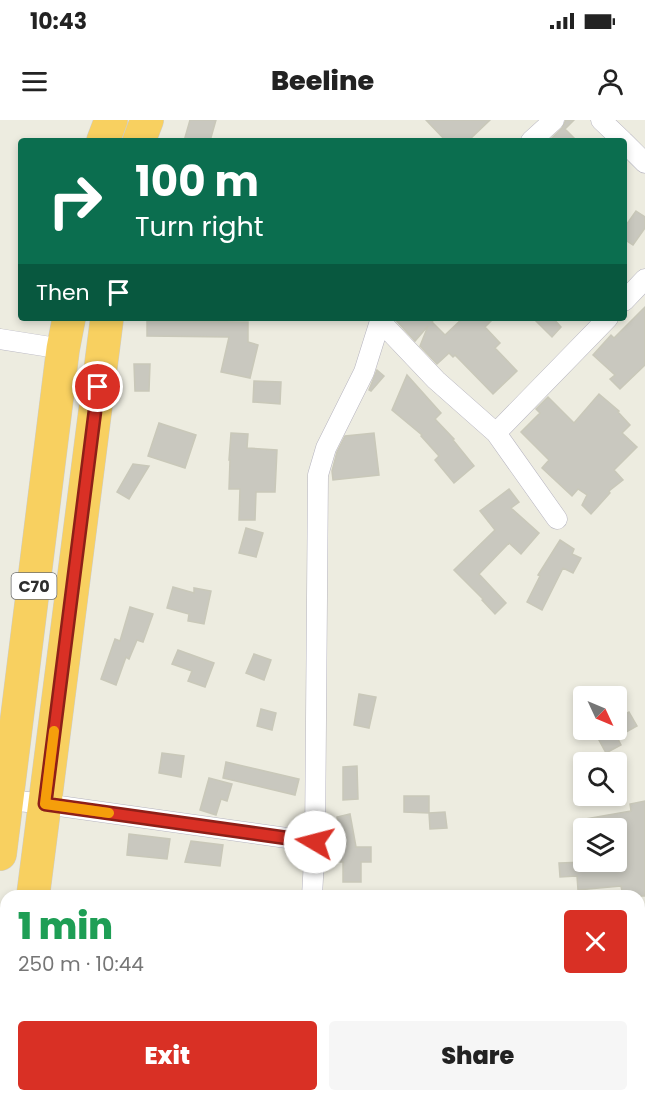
<!DOCTYPE html>
<html lang="en">
<head>
<meta charset="utf-8">
<style>
  :root { --surface:#fff; --page:#f6f6f6; --text:#222; --muted:#767676; --accent:#d93025 }
  body { margin:0; font-family:Poppins,sans-serif; background:var(--page); color:var(--text); height:100vh; display:flex; flex-direction:column; font-size:22px; white-space:nowrap }
  * { box-sizing:border-box; margin:0 }
  p { font-size:20px; color:var(--muted) }
  .icon { flex:none; width:33px; height:33px; fill:none; stroke:currentColor; stroke-width:2; stroke-linecap:round; stroke-linejoin:round }
  .map { position:relative; flex:1; overflow:hidden }
  .details { position:absolute; left:0px; top:770px; width:645px; height:212px; display:flex; flex-direction:column; background:var(--surface); border-radius:18px 18px 0 0; box-shadow:0 3px 9px #0003 }
  .details>* { flex:none }
  .banner { position:absolute; left:18px; top:18px; width:609px; height:183px; border-radius:6px; box-shadow:0 3px 9px #0003; background:#0b6e4f; color:#fff; overflow:hidden }
  .needle { width:39px; rotate:134deg }
  .buttons { position:absolute; left:573px; top:566px; display:grid; gap:12px }
  .buttons a { display:grid; place-items:center; width:54px; height:54px; border-radius:6px; background:var(--surface); box-shadow:0 3px 9px #0003; font-size:30px }
  .pin { position:absolute; display:grid; place-items:center; width:51px; height:51px; color:#fff; margin:-26px; border:3px solid #fff; border-radius:50%; box-shadow:0 2px 6px #0007 }
  .me { position:absolute; width:66px; margin:-33px; rotate:278deg; stroke-linejoin:round; filter:drop-shadow(0 0 4px #0008) }
  .turn { display:flex; align-items:center; gap:21px; height:126px; padding:0 18px; font-size:27px }
  .turn .icon { width:78px; height:78px; stroke-width:2.5 }
  .turn b { display:block; font-size:42px; line-height:51px }
  .then { display:flex; align-items:center; height:57px; padding:0 18px; background:#0003; gap:12px; font-size:22px }
  .round { display:grid; place-items:center; flex:none; width:63px; height:63px; border-radius:6px; background:var(--page) }
  .summary { display:flex; align-items:center; justify-content:space-between; height:102px; padding:0 18px }
  h1 { font-size:36px; font-weight:800; line-height:45px; color:#1e9e55 }
  .cta { display:flex; gap:12px; margin-top:auto; padding:12px 18px }
  .cta a { flex:1; height:69px; border-radius:6px; background:var(--accent); color:#fff; font-size:24px; font-weight:800; line-height:69px; text-align:center }
  .cta a+a { background:var(--page); color:var(--text) }
  .status { display:flex; justify-content:space-between; align-items:center; height:42px; padding:0 30px; background:var(--surface); direction:ltr }
  .status svg { height:16px; fill:currentColor }
  header { display:flex; justify-content:space-between; align-items:center; height:78px; padding:0 18px; background:var(--surface); font-size:27px; font-weight:800 }
  .map>svg:first-child { display:block }
</style>
</head>
<body>
<div class="status"><b>10:43</b><svg viewBox="0 0 49 12"><path d="M0 12V9h3v3zM5 12V6h3v6zM10 12V3h3v9zM15 12V0h3v12zM26 1h20v11H26zM47 4h2v5h-2z"/></svg></div>
<header><svg class="icon" aria-label="menu" viewBox="0 0 24 24"><path d="M4 6h16M4 12h16M4 18h16"/></svg>Beeline<svg class="icon" aria-label="person" viewBox="0 0 24 24"><circle cx="12" cy="8" r="4"/><path d="M4 21q1-7 8-7t8 7"/></svg></header>
<div class="map">
<svg width="645" height="980" viewBox="0 0 645 980">
  <rect width="100%" height="100%" fill="#edece0"/>
  <path fill="#c9c8bf" stroke="#c9c8b9" stroke-width="1.5" d="M190 0H216L210 21H184Z
    M426 0H490L468 21H446Z
    M566 0H574L565 9 577 21H549L562 8Z
    M636 91 645 97V108L633 125 624 119V108Z
    M645 187V245L620 269 610 259 615 255 593 235 611 215 614 218Z
    M394 198H435L432 202 445 215 463 198H494L485 207 500 223 495 228 517 251 493 274 455 235 453 237 449 233 437 244 421 227 420 226 428 206 415 221Z
    M533 198H553L561 207 552 217Z
    M147 201 248 202V222L258 225 250 258 221 252 229 217 147 216Z
    M134 244H150L149 271H135Z
    M377 250 384 256 371 271 369 270Z
    M407 255 441 293 435 299 454 319 453 320 474 346 454 363 435 340 439 336 421 316 422 315 392 290Z
    M254 261 281 262 280 284 253 282Z
    M599 274 619 291 618 292 630 305 622 313 637 327 614 350 623 360 609 371 610 373 591 394 582 385 587 375 578 369 572 376 542 348 549 340 521 312 540 293 536 289 548 277 574 303Z
    M159 303 196 315 185 348 148 336Z
    M231 313 248 314 247 328 277 330 275 372H256L255 400H239L240 369H229L230 340H229Z
    M374 313 379 355 333 360 332 351 337 332 345 316Z
    M133 344 149 346 129 379 117 372Z
    M509 369 519 382 511 388 539 413 521 434 509 423 479 454 506 483 495 494 482 480 483 479 454 450 495 410 480 391Z
    M246 408 263 413 256 437 239 433Z
    M560 420 574 429 572 434 581 438 573 453 563 448 542 490 527 482 540 456 538 455Z
    M173 467 194 473V468L211 471 204 504 188 501 189 494 167 488Z
    M130 487 153 494 143 522 137 520 129 539 126 537 116 565 101 559 115 519 120 521Z
    M178 530 214 543 205 567 188 561 192 551 172 544Z
    M254 534 271 540 264 560 246 553Z
    M359 574 376 577 369 608 354 605Z
    M261 589 276 593 272 610 257 606Z
    M629 592 637 606 617 617 621 625 606 633 593 609H613L616 616V599Z
    M162 633 184 636 181 657 159 653Z
    M226 642 299 659 295 675 223 658Z
    M357 646 358 679 343 680V647Z
    M209 658 232 664 227 681 221 679 216 695 200 690Z
    M404 676H429V693L404 692Z
    M645 681V776H623L621 766 578 770 577 756 560 757 559 743 616 741V708H580L579 700 631 691 630 684Z
    M445 692 447 708 430 709 429 693Z
    M350 694 356 727H371V742H361V762H343V742H331V727H342L337 697Z
    M129 714 170 719 167 739 127 735Z
    M191 721 223 725 220 746 185 742Z"/>
  <g fill="none" stroke-linecap="round" stroke-linejoin="round">
    <g stroke="#b5b3bf" stroke-width="21">
      <path id="street" d="M601 0 623 21
        M531 21 554 0
        M624 22 645 43
        M624 181 645 159
        M380 201 436 260 496 313 557 399
        M0 219 63 229
        M496 313 608 198
        M0 679 45 684 315 722
        M312 776 315 722 318 355 326 328 364 252 381 198
        M299 980V975"/>
    </g>
    <g stroke="#cdcdcd" stroke-width="34">
      <path id="highway" d="M103 21 111 0
        M139 21 147 0
        M0 734 63 229 69 198
        M33 776 107 198
        M7 980 8 975"/>
    </g>
    <use href="#street" stroke="#fff" stroke-width="20"/>
    <use href="#highway" stroke="#f8d060" stroke-width="33"/>
  </g>
  <g fill="none" stroke-linecap="round" stroke-linejoin="round">
    <g stroke="#8d1f18" stroke-width="15">
      <path id="route" d="M98 267 45 684 315 722"/>
    </g>
    <use href="#route" stroke="#d93025" stroke-width="10"/>
    <path stroke="#f59e0b" stroke-width="10" d="M54 611 45 684 109 693"/>
  </g>
  <g text-anchor="middle" dominant-baseline="central" stroke-width="5" stroke-linejoin="round" paint-order="stroke">
    <rect fill="#fff" stroke="#6c6c6c" stroke-width="1.5" x="11.5" y="453" width="45" height="26" rx="4.5"/>
    <g font-size="16" font-weight="bold" fill="#2d2d2d">
      <text x="34" y="466">C70</text>
    </g>
  </g>
</svg>
<div class="buttons">
<a><svg class="needle" viewBox="-14 -14 28 28"><path d="M0-13l5 13h-10z" fill="#e53935"/><path d="M0 13l5-13h-10z" fill="#767676"/></svg></a>
<a><svg class="icon" aria-label="search" viewBox="0 0 24 24"><circle cx="10" cy="10" r="6"/><path d="M15 15l6 6"/></svg></a>
<a><svg class="icon" aria-label="layers" viewBox="0 0 24 24"><path d="M12 4l9 5-9 5-9-5zM3 14l9 5 9-5"/></svg></a>
</div>
<div class="pin" style="left:98px;top:267px;background:#d93025"><svg class="icon" aria-label="arrive" viewBox="0 0 24 24"><path d="M6 21V4h12l-3 4 3 4H6"/></svg></div>
<svg class="me" style="left:315px;top:722px" viewBox="-20 -20 40 40"><circle r="19" fill="#fff"/><path d="M0-13L10 11 0 6-10 11z" fill="#d93025"/></svg>
<div class="banner">
<div class="turn"><svg class="icon" aria-label="right" viewBox="0 0 24 24"><path d="M7 20v-9h11M14 6l5 5-5 5"/></svg><div><b>100 m</b>Turn right</div></div>
<div class="then">Then<svg class="icon" aria-label="arrive" viewBox="0 0 24 24"><path d="M6 21V4h12l-3 4 3 4H6"/></svg></div>
</div>
<section class="details">
<div class="summary"><div><h1>1 min</h1><p>250 m · 10:44</p></div><a class="round" style="background:#d93025;color:#fff"><svg class="icon" aria-label="close" viewBox="0 0 24 24"><path d="M6 6l12 12M18 6L6 18"/></svg></a></div>
<div class="cta"><a>Exit</a><a>Share</a></div>
</section>
</div>
</body>
</html>
